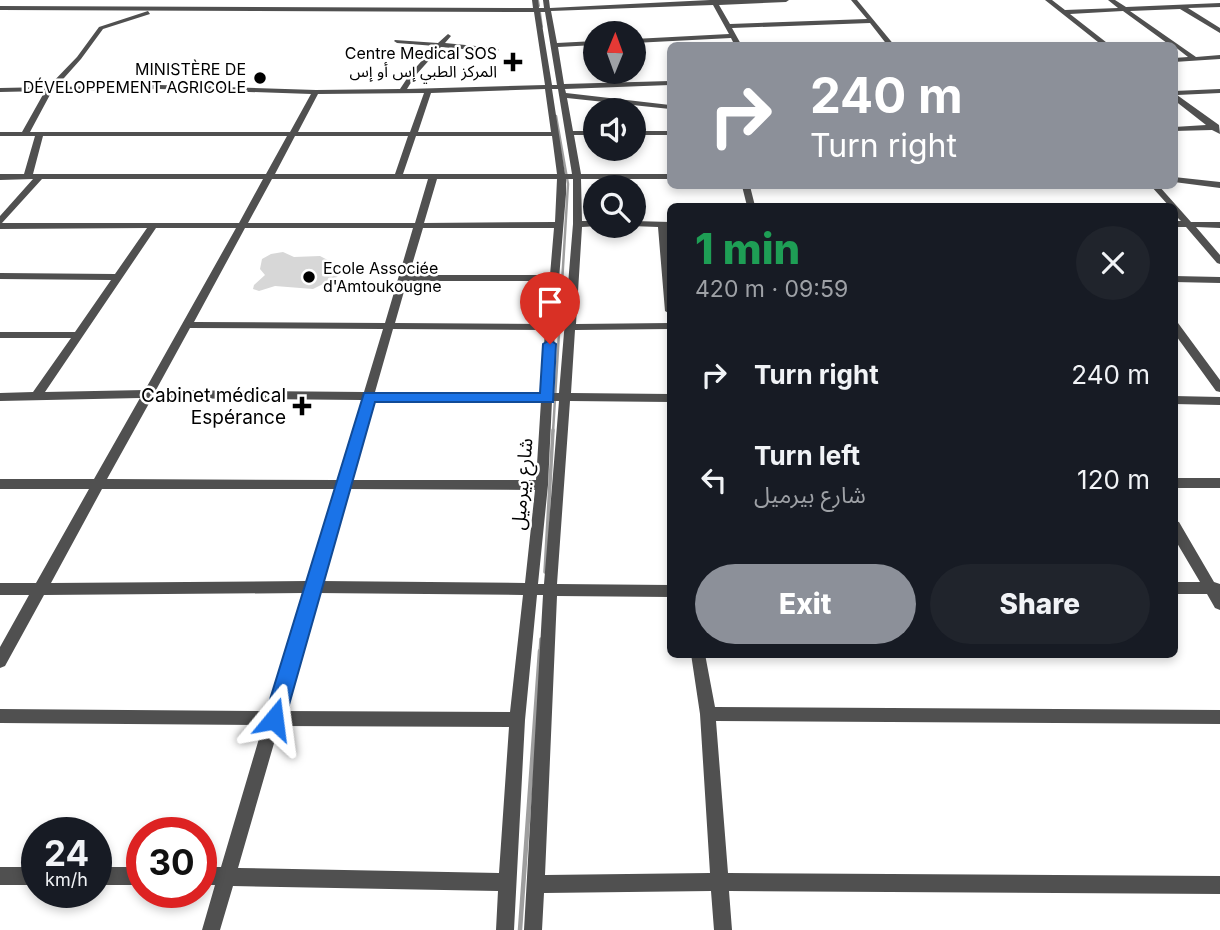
<!DOCTYPE html>
<html lang="en">
<head>
<meta charset="utf-8">
<style>
  :root { --surface:#171b24; --page:#20242c; --text:#f1f3f6; --muted:#9ea1a6; --accent:#8c9099 }
  body { margin:0; font-family:Inter,"Noto Sans Arabic",sans-serif; background:var(--page); color:var(--text); height:100vh; display:flex; flex-direction:column; font-size:26px; white-space:nowrap }
  * { box-sizing:border-box; margin:0 }
  p { font-size:23px; color:var(--muted) }
  .icon { flex:none; width:38px; height:38px; fill:none; stroke:currentColor; stroke-width:2; stroke-linecap:round; stroke-linejoin:round }
  .map { position:relative; flex:1; overflow:hidden }
  .side { position:absolute; left:667px; top:203px; width:511px; height:455px; display:flex; flex-direction:column; background:var(--surface); border-radius:10px; box-shadow:0 4px 10px #0003 }
  .side>* { flex:none }
  .banner { position:absolute; left:667px; top:42px; width:511px; height:147px; border-radius:10px; box-shadow:0 4px 10px #0003; background:#8c9099; color:#fff; overflow:hidden }
  .needle { width:46px; rotate:1deg }
  .tools { position:absolute; left:583px; top:21px; display:grid; gap:14px }
  .tools a { display:grid; place-items:center; width:63px; height:63px; border-radius:50%; background:var(--surface); box-shadow:0 4px 10px #0003; font-size:35px }
  .speed { position:absolute; left:21px; top:817px; display:flex; gap:14px; font-size:35px; font-weight:700; text-align:center }
  .speed>* { display:grid; place-content:center; width:91px; height:91px; border-radius:50%; background:var(--surface); box-shadow:0 4px 10px #0003; line-height:1 }
  .speed small { font-size:18px; font-weight:400 }
  .speed .limit { border:10px solid #d22; background:#fff; color:#111 }
  .pin { position:absolute; display:grid; place-items:center; width:60px; height:60px; color:#fff; margin:-72px -30px; border-radius:50% 50% 50% 0; rotate:-45deg; box-shadow:0 0 7px #0007 }
  .pin .icon { rotate:45deg }
  .me { position:absolute; width:77px; margin:-38px; rotate:16deg; stroke-linejoin:round; filter:drop-shadow(0 0 5px #0008) }
  .turn { display:flex; align-items:center; gap:24px; height:147px; padding:0 28px; font-size:32px }
  .turn .icon { width:91px; height:91px; stroke-width:2.5 }
  .turn b { display:block; font-size:49px; line-height:60px }
  .round { display:grid; place-items:center; flex:none; width:74px; height:74px; border-radius:37px; background:var(--page) }
  .overview { display:flex; align-items:center; justify-content:space-between; height:119px; padding:0 28px }
  h1 { font-size:42px; font-weight:800; line-height:52px; color:#1e9e55 }
  .action { display:flex; gap:14px; margin-top:auto; padding:14px 28px }
  .action a { flex:1; height:80px; border-radius:42px; background:var(--accent); color:#fff; font-size:28px; font-weight:800; line-height:80px; text-align:center }
  .action a+a { background:var(--page); color:var(--text) }
  ul { padding:0; list-style:none }
  li { display:flex; align-items:center; gap:21px; height:105px; padding:0 28px }
  li div { flex:1 }
  li b { display:block; font-size:26px }
  li em { font-style:normal }
  .map>svg:first-child { display:block }
</style>
</head>
<body>
<div class="map">
<svg width="1220" height="930" viewBox="0 0 1220 930">
  <rect width="100%" height="100%" fill="#fff"/>
  <path fill="#d7d7d7" d="M283 252 294 257 320 256 343 268 337 277 313 289 275 286 259 291 253 289 254 285 265 275 260 269 262 259 271 254Z"/>
  <g fill="none" stroke-linecap="round" stroke-linejoin="round">
    <path stroke="#9e9e9e" stroke-width="2" d="M538 0 539 6
      M540 12 542 27"/>
    <path stroke="#9e9e9e" stroke-width="2.5" d="M553 432 568 184 556 116"/>
    <path stroke="#9e9e9e" stroke-width="3.5" d="M545 572 553 430
      M540 653 541 639"/>
    <path stroke="#9e9e9e" stroke-width="4.5" d="M520 930 540 651"/>
    <path fill="#505050" fill-rule="evenodd" d="M532 0H538L539 8H544L543 0H549L550 8 710 0H789L786 2 719 5 730 24 867 19 851 0H857L895 46H888L870 23 732 28 742 46H735L731 38 634 43V39L729 34 713 5 551 11 557 43 595 41V45L558 47 564 84 670 81V85L565 89 566 93 670 105V109L567 98 573 131H595V135H574L581 174H670V179H581L582 221H595V226H598L582 227 576 324 670 323V329L575 330 571 393 670 394V402L570 401 557 584 670 585V597L557 596 545 875 710 873 700 714 691 654H705L715 707 1220 710V724L716 721 728 873 1220 876V894L729 891 732 930H714L711 891 544 893 542 930H524L543 595H537L525 720 514 930H496L498 891 233 886 220 930H202L215 885H201V867H221L263 725 0 723V709L268 711 303 593 44 595 5 666 0 668V647L29 595H0V583H36L89 489H0V479H94L140 398 0 401V393L33 392 71 338H0V332H75L111 280 0 279V273L115 274 147 228 0 229V216L33 179 0 180V174H24L35 136H0V132H22L45 91 0 92V88L48 87 77 57 99 27 148 11 150 14 103 29 81 59 56 87 160 85 316 90 400 89 410 74 435 46 397 43 394 41 395 40 438 43 448 34 451 36 445 43 496 48 499 50 496 52 441 47 415 76 407 89 545 85 534 12 0 10V6L533 8ZM540 12H545L557 85H552ZM160 89 311 94 290 132H30L52 91ZM545 89 551 132H418L431 93ZM552 89H558L572 174H565ZM424 93 410 132H298L318 94ZM43 136H287L266 174H33ZM295 136H408L395 174H275ZM416 136H552L557 174H403ZM42 179H263L239 223H2ZM272 179H428L415 223H248ZM437 179H557L555 222 424 223ZM566 179H573V224L559 393H552L555 327 566 194ZM156 228H236L145 390 45 392ZM245 228H413L385 323 194 322ZM423 228H554L550 275H409ZM407 281H549L545 324 395 323ZM190 328 383 329 364 392 156 390ZM393 329 545 330 541 393 375 392ZM152 398 362 400 337 480 107 479ZM373 400 541 401 536 480H350ZM552 401H559L544 584H538L548 485ZM102 489H335L307 581 51 583ZM347 489 535 490 525 583 321 581ZM317 593 523 595 510 712 283 711ZM279 726 509 727 499 873 238 868Z
      M1045 0H1052L1065 10 1118 8 1108 0H1115L1126 7 1220 3V7L1188 8 1220 28V33L1180 9 1130 11 1196 57 1220 55V59L1174 62V58L1188 57 1174 46H1171L1123 11 1070 14 1111 46H1103Z
      M1220 89V93L1177 95 1219 125 1220 134 1212 130 1174 131V127L1206 125 1174 100V91Z
      M634 131H670V135H634Z
      M1174 177 1220 182V188L1174 182Z
      M742 186H750L755 206H747Z
      M1151 186H1159L1191 222H1220V228L1196 227 1220 255V264L1217 263 1186 227H1174V221H1181L1174 214V206H1169Z
      M634 221 670 222V226L667 227 670 262V314L665 311 658 227 631 226H634Z
      M1174 276 1220 277V283L1174 282Z
      M1174 322 1178 323 1220 380V392L1216 391 1174 333Z
      M1174 396 1220 397V405L1174 404Z
      M1174 478H1220V488H1174Z
      M1174 521 1179 522 1214 582 1220 584V610L1215 608 1207 594H1174V582H1200L1174 538Z
      M0 867H37V885H0Z
      M96 867H142V885H96Z"/>
  </g>
  <path fill="#1a73e8" stroke="#114b97" stroke-width="2" d="M550 340 556 344 553 402H375L285 719 282 726 274 729 267 726 264 719 364 393H540L543 344Z"/>
  <g fill="#000" stroke="#fff" stroke-width="2.5">
    <path d="M509.5 51.5h7v7h7v7h-7v7h-7v-7h-7v-7h7z"/>
    <circle cx="260" cy="78" r="7"/>
    <circle cx="309" cy="277" r="7"/>
    <path d="M298.5 395.5h7v7h7v7h-7v7h-7v-7h-7v-7h7z"/>
  </g>
  <g text-anchor="middle" dominant-baseline="central" stroke-width="5" stroke-linejoin="round" paint-order="stroke">
    <g font-size="16" fill="#000" stroke="#fff" text-anchor="end">
      <text x="497" y="53">Centre Medical SOS<tspan x="497" dy="18">المركز الطبي إس أو إس</tspan></text>
      <text x="246" y="69">MINISTÈRE DE<tspan x="246" dy="18">DÉVELOPPEMENT AGRICOLE</tspan></text>
      <text x="323" y="268" text-anchor="start">Ecole Associée<tspan x="323" dy="18">d'Amtoukougne</tspan></text>
    </g>
    <g font-size="19" fill="#000" stroke="#fff" text-anchor="end">
      <text x="286" y="395">Cabinet médical<tspan x="286" dy="22">Espérance</tspan></text>
    </g>
    <g font-size="19" fill="#000" stroke="#fff">
      <text transform="translate(522 484) rotate(-85)">شارع بيرميل</text>
    </g>
  </g>
</svg>
<div class="tools">
<a><svg class="needle" viewBox="-14 -14 28 28"><path d="M0-13l5 13h-10z" fill="#e53935"/><path d="M0 13l5-13h-10z" fill="#9ea1a6"/></svg></a>
<a><svg class="icon" aria-label="sound" viewBox="0 0 24 24"><path d="M4 9h4l5-4v14l-5-4H4zM17 9q2 3 0 6"/></svg></a>
<a><svg class="icon" aria-label="search" viewBox="0 0 24 24"><circle cx="10" cy="10" r="6"/><path d="M15 15l6 6"/></svg></a>
</div>
<div class="speed"><div>24<small>km/h</small></div><div class="limit">30</div></div>
<div class="pin" style="left:550px;top:344px;background:#d93025"><svg class="icon" aria-label="arrive" viewBox="0 0 24 24"><path d="M6 21V4h12l-3 4 3 4H6"/></svg></div>
<svg class="me" style="left:274px;top:719px" viewBox="-20 -20 40 40"><path d="M0-17L14 15 0 8-14 15z" fill="#1a73e8" stroke="#fff" stroke-width="4"/></svg>
<div class="banner">
<div class="turn"><svg class="icon" aria-label="right" viewBox="0 0 24 24"><path d="M7 20v-9h11M14 6l5 5-5 5"/></svg><div><b>240 m</b>Turn right</div></div>
</div>
<section class="side">
<div class="overview"><div><h1>1 min</h1><p>420 m · 09:59</p></div><a class="round"><svg class="icon" aria-label="close" viewBox="0 0 24 24"><path d="M6 6l12 12M18 6L6 18"/></svg></a></div>
<ul>
<li><svg class="icon" aria-label="right" viewBox="0 0 24 24"><path d="M7 20v-9h11M14 6l5 5-5 5"/></svg><div><b>Turn right</b></div><em>240 m</em></li>
<li><svg class="icon" aria-label="left" viewBox="0 0 24 24"><path d="M17 20v-9H6M10 6l-5 5 5 5"/></svg><div><b>Turn left</b><p>شارع بيرميل</p></div><em>120 m</em></li>
</ul>
<div class="action"><a>Exit</a><a>Share</a></div>
</section>
</div>
</body>
</html>
